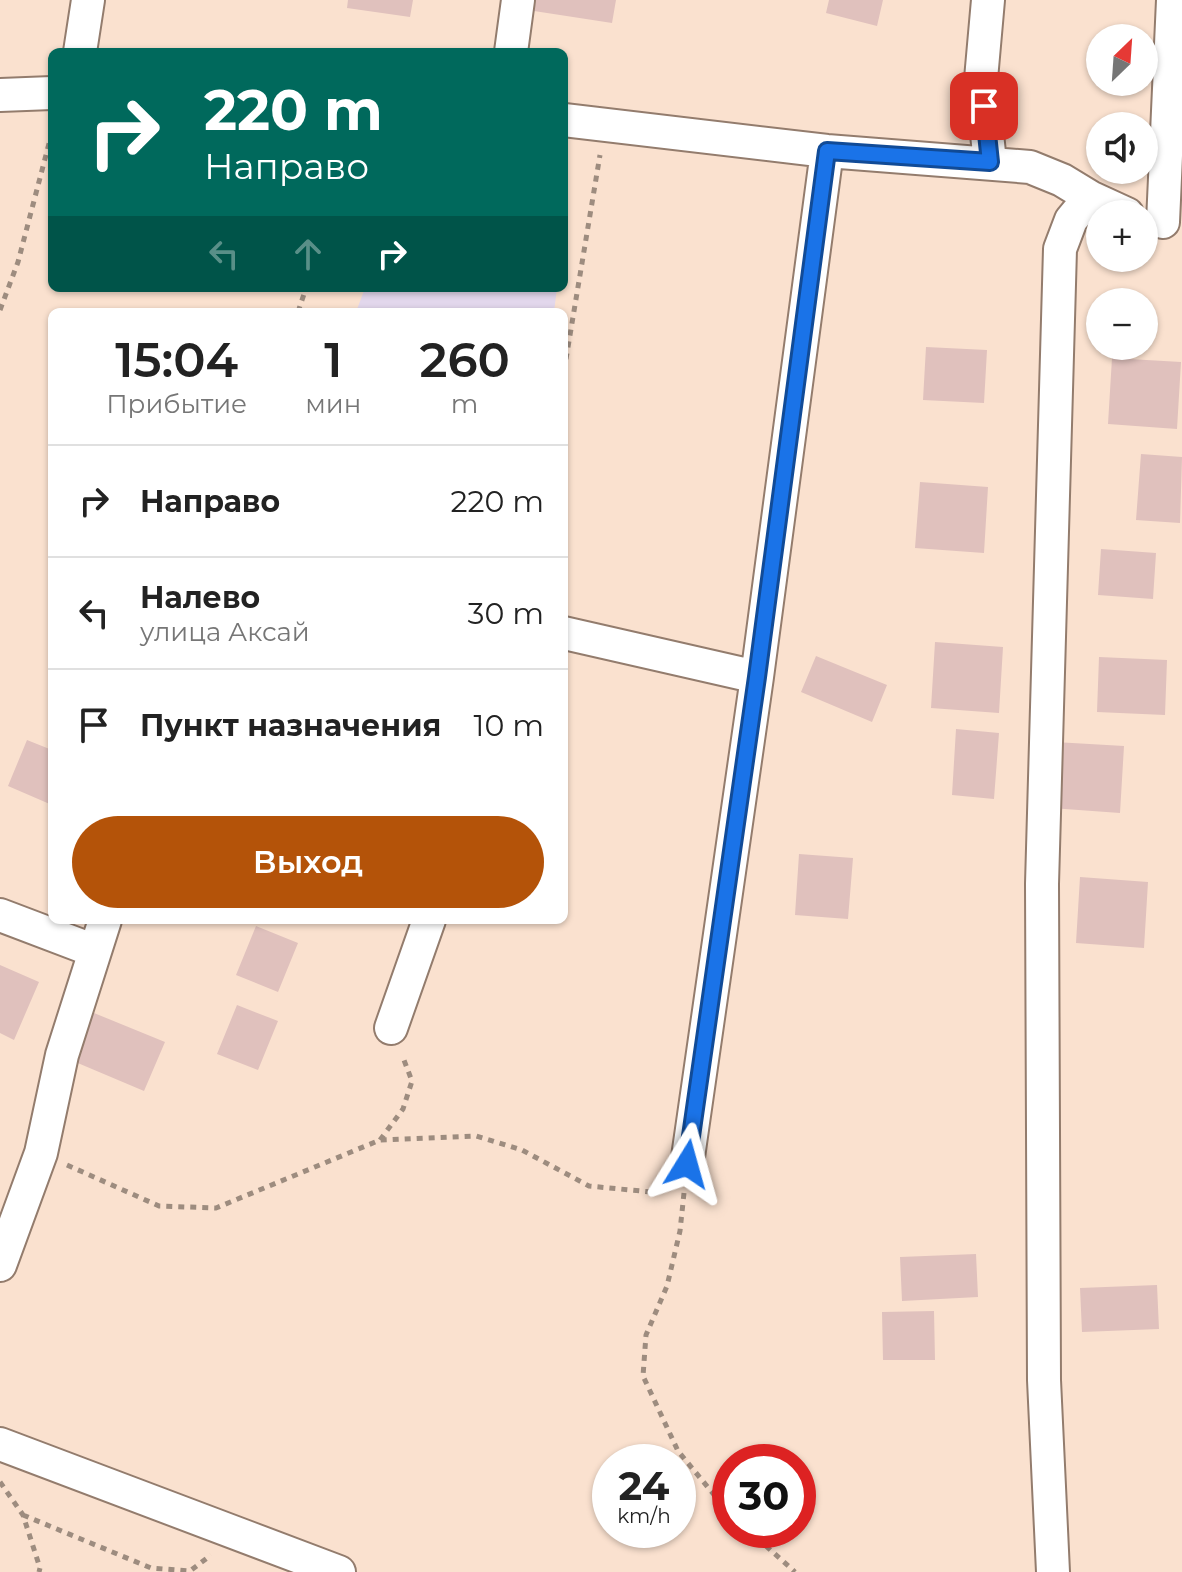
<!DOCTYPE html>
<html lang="ru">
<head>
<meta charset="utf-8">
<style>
  :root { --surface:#fff; --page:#f2f2f2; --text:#222; --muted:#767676; --line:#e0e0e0; --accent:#b45309 }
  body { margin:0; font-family:Montserrat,sans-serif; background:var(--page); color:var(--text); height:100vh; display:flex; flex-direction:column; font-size:30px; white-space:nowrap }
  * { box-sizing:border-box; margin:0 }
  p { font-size:26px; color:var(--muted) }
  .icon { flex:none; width:44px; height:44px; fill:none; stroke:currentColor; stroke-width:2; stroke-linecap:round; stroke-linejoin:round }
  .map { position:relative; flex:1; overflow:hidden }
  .details { position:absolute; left:48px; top:308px; width:520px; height:616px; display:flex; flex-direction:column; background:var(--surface); border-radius:12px; box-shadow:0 2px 6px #0004 }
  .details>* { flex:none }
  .top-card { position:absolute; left:48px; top:48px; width:520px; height:244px; border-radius:12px; box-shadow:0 2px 6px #0004; background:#00695c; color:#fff; overflow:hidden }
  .needle { width:52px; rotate:25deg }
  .tools { position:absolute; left:1086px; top:24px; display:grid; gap:16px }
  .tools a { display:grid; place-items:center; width:72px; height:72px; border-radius:50%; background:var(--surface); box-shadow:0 2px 6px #0004; font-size:40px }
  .speed { position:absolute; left:592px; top:1444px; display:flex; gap:16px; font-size:40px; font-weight:700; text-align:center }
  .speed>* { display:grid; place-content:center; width:104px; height:104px; border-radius:50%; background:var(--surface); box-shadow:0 2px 6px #0004; line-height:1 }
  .speed small { font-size:20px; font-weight:400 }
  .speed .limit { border:12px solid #d22; background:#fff; color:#111 }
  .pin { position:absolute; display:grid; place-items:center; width:68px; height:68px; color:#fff; margin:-34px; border-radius:16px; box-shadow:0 4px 12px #0006 }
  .me { position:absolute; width:88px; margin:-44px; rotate:8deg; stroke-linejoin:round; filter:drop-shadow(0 0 6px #0008) }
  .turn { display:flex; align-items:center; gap:28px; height:168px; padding:0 24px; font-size:36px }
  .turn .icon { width:104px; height:104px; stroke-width:2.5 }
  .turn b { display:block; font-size:56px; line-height:68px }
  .lanes { display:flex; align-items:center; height:76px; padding:0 24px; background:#0003; justify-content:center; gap:40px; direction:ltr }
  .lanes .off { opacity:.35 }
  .eta { display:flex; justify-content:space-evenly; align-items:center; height:136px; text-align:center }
  .eta b { font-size:48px; font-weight:600; line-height:56px }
  .primary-button { display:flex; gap:16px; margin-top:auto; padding:16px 24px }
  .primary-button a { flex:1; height:92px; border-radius:48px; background:var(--accent); color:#fff; font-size:32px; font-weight:600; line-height:92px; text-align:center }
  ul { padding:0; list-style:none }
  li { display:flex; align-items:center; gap:24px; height:112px; padding:0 24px; border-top:2px solid var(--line) }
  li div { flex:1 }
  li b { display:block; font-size:30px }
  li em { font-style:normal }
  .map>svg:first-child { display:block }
</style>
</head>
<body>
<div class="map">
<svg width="1182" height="1572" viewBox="0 0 1182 1572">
  <rect width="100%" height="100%" fill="#fae1cf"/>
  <path fill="#e2d7ec" d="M365 288H557L554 312H356Z"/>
  <path fill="#e0c1bd" d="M348 0H413L410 17 347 8Z
    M536 0H616L612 23 534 11Z
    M829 0H883L877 26 826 13Z
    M926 347 987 350 984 403 923 400Z
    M1112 358 1181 362 1177 429 1108 424Z
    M1141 454 1182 457 1180 523 1136 520Z
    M920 482 988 487 984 553 915 548Z
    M1101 549 1156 553 1153 599 1098 595Z
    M935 642 1003 647 999 713 931 708Z
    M816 656 887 685 872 722 801 692Z
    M1099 657 1167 660 1165 715 1097 712Z
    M956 729 999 733 994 799 952 795Z
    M27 740 52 750V805L8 786Z
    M1055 742 1124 746 1120 813 1051 808Z
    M799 854 853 858 848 919 795 915Z
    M1080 877 1148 882 1144 948 1076 943Z
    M256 926 298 943 278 992 236 975Z
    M0 965 39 982 14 1040 0 1033Z
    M237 1005 278 1021 258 1070 217 1054Z
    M94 1013 165 1042 144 1091 73 1061Z
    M976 1254 978 1297 902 1301 900 1257Z
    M1157 1285 1159 1329 1082 1332 1080 1288Z
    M934 1311 935 1360H883L882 1312Z"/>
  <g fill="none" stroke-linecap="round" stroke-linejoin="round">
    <g stroke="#937c6d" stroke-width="36">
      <path id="minor" d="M988 0 981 79 990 162
        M80 52 88 0
        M511 52 518 0
        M0 95 52 93
        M564 120 827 151 1030 167 1062 180 1090 197 1127 214
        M1163 222 1173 0
        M564 633 757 677
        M0 915 95 951
        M391 1028 429 920
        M687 1164 757 677 827 151
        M0 1265 41 1153 62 1055 105 920
        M0 1444 339 1572
        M1053 1572 1044 1380 1042 884 1060 249 1071 220 1090 197"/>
    </g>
    <path stroke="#9d8c7f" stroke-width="5" stroke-dasharray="6 6" stroke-linecap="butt" d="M0 310 18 262 52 132
      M298 312 306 288
      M564 371 600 155
      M380 1140 403 1109 412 1081 402 1055
      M67 1165 159 1206 216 1208 380 1140 476 1136 522 1150 589 1186 651 1192 664 1182
      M684 1193 680 1231 667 1286 646 1335 643 1376 678 1451 730 1514
      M0 1482 23 1515 40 1568 39 1572
      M23 1515 151 1568 190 1571 211 1555
      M748 1530 795 1572"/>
    <use href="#minor" stroke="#fff" stroke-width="32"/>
  </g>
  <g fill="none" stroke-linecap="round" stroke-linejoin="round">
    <g stroke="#114b97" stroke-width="20">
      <path id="route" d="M687 1164 757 677 827 151 990 162 984 106"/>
    </g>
    <use href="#route" stroke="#1a73e8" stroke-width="14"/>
  </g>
</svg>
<div class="tools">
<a><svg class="needle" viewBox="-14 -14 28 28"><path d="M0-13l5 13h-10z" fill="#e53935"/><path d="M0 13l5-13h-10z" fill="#767676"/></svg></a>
<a><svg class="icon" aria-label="sound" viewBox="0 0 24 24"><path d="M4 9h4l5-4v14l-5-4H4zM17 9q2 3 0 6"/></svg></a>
<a>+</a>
<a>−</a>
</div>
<div class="speed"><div>24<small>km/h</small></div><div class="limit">30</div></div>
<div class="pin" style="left:984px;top:106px;background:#d93025"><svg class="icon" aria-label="arrive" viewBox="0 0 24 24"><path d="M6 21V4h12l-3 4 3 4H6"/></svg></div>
<svg class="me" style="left:687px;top:1164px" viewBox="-20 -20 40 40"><path d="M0-17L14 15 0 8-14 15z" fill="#1a73e8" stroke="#fff" stroke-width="4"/></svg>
<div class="top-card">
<div class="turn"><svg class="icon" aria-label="right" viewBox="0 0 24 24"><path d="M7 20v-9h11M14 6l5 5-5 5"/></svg><div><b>220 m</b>Направо</div></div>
<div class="lanes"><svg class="icon off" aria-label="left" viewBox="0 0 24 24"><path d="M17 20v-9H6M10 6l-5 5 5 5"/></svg><svg class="icon off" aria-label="ahead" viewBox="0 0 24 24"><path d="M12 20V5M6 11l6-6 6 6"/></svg><svg class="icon" aria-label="right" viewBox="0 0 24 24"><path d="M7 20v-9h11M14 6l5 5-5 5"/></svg></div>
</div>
<section class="details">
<div class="eta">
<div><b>15:04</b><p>Прибытие</p></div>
<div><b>1</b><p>мин</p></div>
<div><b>260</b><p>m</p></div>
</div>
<ul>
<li><svg class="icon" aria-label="right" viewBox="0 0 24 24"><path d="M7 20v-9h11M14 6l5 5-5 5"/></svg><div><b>Направо</b></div><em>220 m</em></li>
<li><svg class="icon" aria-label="left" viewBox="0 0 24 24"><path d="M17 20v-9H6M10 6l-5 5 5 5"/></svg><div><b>Налево</b><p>улица Аксай</p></div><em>30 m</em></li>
<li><svg class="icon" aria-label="arrive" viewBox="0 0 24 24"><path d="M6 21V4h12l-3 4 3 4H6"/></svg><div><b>Пункт назначения</b></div><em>10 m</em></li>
</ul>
<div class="primary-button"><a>Выход</a></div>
</section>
</div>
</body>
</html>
